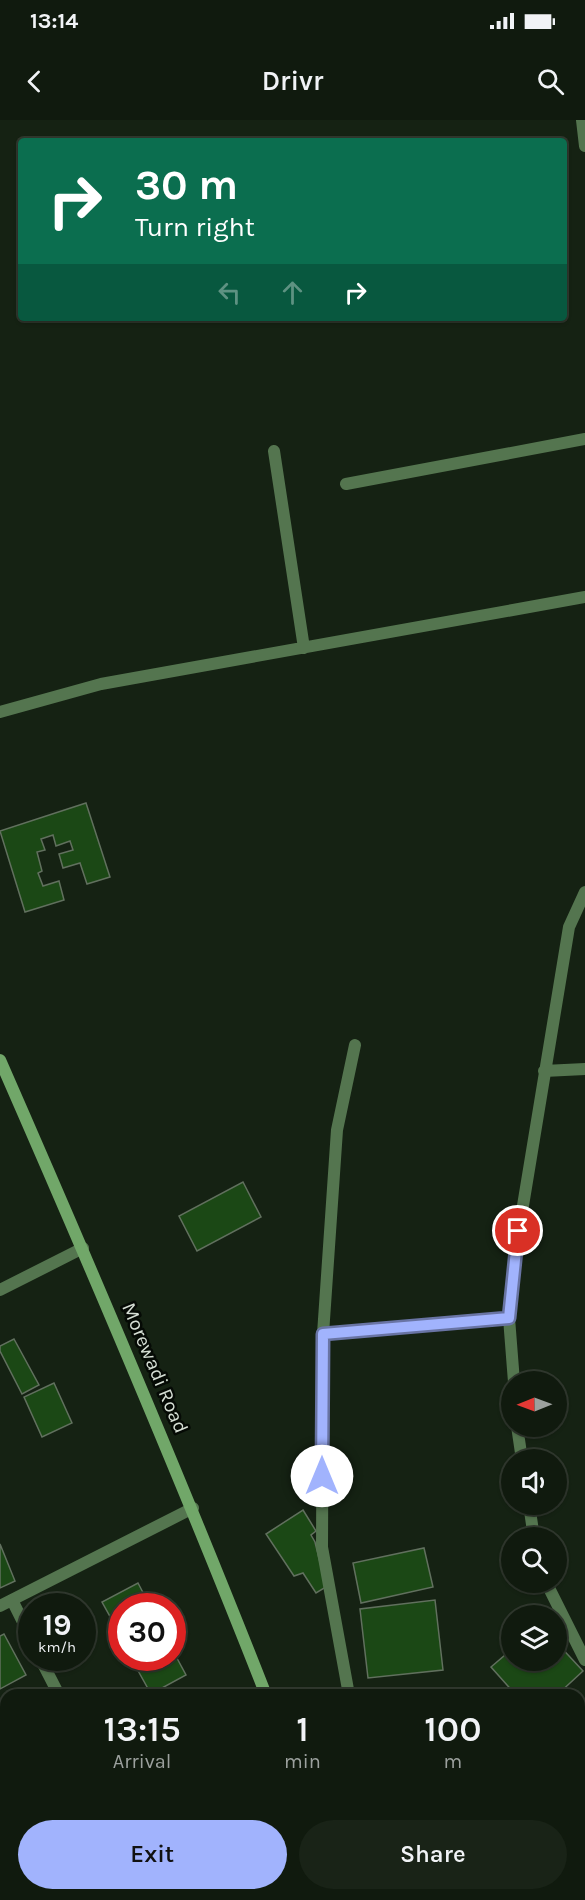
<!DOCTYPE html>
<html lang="en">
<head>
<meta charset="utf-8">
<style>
  :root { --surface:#101a0e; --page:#192317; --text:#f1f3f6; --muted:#9ca19e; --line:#30382e; --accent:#a1b3fd }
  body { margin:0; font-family:Karla,sans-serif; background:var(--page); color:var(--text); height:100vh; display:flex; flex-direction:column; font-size:22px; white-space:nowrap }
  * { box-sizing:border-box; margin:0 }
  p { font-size:20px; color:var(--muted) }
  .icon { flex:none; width:33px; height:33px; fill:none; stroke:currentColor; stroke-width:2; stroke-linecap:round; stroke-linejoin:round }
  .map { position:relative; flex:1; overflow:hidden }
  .drawer { position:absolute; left:0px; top:1569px; width:585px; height:212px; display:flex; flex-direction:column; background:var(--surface); border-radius:18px 18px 0 0; box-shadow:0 2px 4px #0004,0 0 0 2px var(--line) }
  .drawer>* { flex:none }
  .hud { position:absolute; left:18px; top:18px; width:549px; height:183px; border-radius:6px; box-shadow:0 2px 4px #0004,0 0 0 2px var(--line); background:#0b6e4f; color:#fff; overflow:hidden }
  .needle { width:39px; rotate:269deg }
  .controls { position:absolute; left:501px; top:1251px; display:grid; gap:12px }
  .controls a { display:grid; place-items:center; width:66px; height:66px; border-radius:50%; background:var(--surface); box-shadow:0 2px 4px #0004,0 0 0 2px var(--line); font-size:30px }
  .speed { position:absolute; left:18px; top:1473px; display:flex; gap:12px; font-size:30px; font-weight:700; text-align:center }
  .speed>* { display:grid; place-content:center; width:78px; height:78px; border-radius:50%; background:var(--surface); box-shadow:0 2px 4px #0004,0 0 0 2px var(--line); line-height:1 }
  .speed small { font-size:15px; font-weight:400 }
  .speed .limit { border:9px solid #d22; background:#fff; color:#111 }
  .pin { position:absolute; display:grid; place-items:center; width:51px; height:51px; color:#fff; margin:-26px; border:3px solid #fff; border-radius:50%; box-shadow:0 2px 6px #0007 }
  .me { position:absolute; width:66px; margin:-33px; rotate:0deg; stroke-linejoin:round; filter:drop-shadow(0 0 4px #0008) }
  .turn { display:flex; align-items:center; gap:21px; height:126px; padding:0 18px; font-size:27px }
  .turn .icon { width:78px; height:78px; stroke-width:2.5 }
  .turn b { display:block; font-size:42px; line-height:51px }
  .lanes { display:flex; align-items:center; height:57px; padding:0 18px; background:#0003; justify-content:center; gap:30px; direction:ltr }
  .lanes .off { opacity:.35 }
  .eta { display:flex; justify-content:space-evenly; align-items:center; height:102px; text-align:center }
  .eta b { font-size:36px; font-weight:600; line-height:42px }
  .primary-button { display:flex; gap:12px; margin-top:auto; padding:12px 18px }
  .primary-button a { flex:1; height:69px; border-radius:36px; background:var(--accent); color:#111; font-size:24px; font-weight:600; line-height:69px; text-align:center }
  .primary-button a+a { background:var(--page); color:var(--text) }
  .status { display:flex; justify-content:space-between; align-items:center; height:42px; padding:0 30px; background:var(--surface); direction:ltr }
  .status svg { height:16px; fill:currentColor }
  header { display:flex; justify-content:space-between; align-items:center; height:78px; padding:0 18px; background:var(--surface); font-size:27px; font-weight:600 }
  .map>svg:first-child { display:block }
</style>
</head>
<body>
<div class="status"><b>13:14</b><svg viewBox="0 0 49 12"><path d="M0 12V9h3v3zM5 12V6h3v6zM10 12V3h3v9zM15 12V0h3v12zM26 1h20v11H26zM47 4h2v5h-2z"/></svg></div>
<header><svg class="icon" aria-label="back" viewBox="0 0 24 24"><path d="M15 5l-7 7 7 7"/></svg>Drivr<svg class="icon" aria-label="search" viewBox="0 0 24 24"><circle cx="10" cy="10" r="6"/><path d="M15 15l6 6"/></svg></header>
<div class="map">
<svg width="585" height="1780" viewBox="0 0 585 1780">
  <rect width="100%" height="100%" fill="#152213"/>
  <path fill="#1b4815" stroke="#61705e" stroke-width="1.5" d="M86 683 110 757 87 764 80 743 63 748 59 734 73 730 70 721 56 726 53 715 41 719 45 730 37 732 42 751 38 753 43 766 59 761 64 780 25 792 0 711Z
    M243 1062 261 1097 197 1131 179 1096Z
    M14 1219 39 1265 22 1274 0 1231V1226Z
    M54 1263 72 1303 42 1317 24 1277Z
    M303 1390 316 1411 311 1415 315 1422 326 1467 316 1473 303 1453 294 1456 266 1414Z
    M0 1424 15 1461 0 1468Z
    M424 1428 433 1467 361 1483 353 1443Z
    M138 1463 150 1486H122V1518L102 1482Z
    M435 1480 443 1550 368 1558 360 1489Z
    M4 1514 26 1555 0 1569V1516Z
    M556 1522 583 1551 557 1575H516L491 1547 512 1529V1540H556Z
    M172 1529 186 1555 151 1574 131 1538H172Z
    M6 1598V1641L0 1645V1601Z
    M585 1639V1697L579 1691V1645Z
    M449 1774H471L472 1780H450Z
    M521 1774H569L570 1780H500Z"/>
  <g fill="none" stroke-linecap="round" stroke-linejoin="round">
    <path stroke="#54754f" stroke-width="12" d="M346 364 585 319"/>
    <path stroke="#54754f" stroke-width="12" d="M582 0 585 26
      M274 331 304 528
      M0 592 101 564 585 477
      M544 951 585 949
      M0 1170 83 1128
      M323 1214 509 1198
      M514 1262 509 1198 515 1134 569 807 585 772
      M517 1306 522 1340
      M529 1384 534 1418
      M546 1462 585 1540
      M12 1480 32 1520
      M0 1486 193 1388
      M40 1538 59 1575
      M349 1575 322 1427 323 1214 337 1010 355 925
      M579 1633 585 1627
      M158 1774 161 1780
      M428 1780 434 1774"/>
    <path stroke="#71a769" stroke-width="12" d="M0 940C92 1150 182 1361 266 1575
      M345 1774 347 1780"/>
  </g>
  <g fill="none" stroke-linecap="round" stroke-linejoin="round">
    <g stroke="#6974a4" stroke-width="15">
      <path id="route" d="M322 1356 323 1214 509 1198 518 1111"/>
    </g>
    <use href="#route" stroke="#a1b3fd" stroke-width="10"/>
  </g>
  <g text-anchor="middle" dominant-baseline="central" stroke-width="5" stroke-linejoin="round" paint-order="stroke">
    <g font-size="20" fill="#d5ded4" stroke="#050a05">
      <text transform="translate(155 1248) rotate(67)">Morewadi Road</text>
    </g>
  </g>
</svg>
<div class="controls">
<a><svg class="needle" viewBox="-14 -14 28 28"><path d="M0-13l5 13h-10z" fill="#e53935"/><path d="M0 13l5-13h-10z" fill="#9ca19e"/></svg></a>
<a><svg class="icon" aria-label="sound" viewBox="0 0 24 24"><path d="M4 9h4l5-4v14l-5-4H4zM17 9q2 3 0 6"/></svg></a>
<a><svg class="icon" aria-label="search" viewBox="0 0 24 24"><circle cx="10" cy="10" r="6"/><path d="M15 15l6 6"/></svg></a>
<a><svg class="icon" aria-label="layers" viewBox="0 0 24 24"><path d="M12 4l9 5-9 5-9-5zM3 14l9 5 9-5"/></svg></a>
</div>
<div class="speed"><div>19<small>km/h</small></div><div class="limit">30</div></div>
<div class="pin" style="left:518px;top:1111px;background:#d93025"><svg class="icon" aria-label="arrive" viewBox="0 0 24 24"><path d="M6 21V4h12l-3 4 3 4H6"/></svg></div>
<svg class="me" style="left:322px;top:1356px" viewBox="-20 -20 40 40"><circle r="19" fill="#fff"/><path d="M0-13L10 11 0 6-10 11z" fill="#a1b3fd"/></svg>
<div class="hud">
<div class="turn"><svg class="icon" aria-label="right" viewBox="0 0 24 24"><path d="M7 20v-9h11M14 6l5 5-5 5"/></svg><div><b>30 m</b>Turn right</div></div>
<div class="lanes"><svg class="icon off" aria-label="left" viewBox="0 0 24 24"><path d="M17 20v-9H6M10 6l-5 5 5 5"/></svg><svg class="icon off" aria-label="ahead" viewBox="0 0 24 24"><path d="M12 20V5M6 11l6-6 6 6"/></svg><svg class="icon" aria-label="right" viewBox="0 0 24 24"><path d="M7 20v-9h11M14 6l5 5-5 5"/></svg></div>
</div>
<section class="drawer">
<div class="eta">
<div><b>13:15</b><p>Arrival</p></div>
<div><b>1</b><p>min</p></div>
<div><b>100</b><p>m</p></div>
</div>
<div class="primary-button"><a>Exit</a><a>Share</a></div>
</section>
</div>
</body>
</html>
